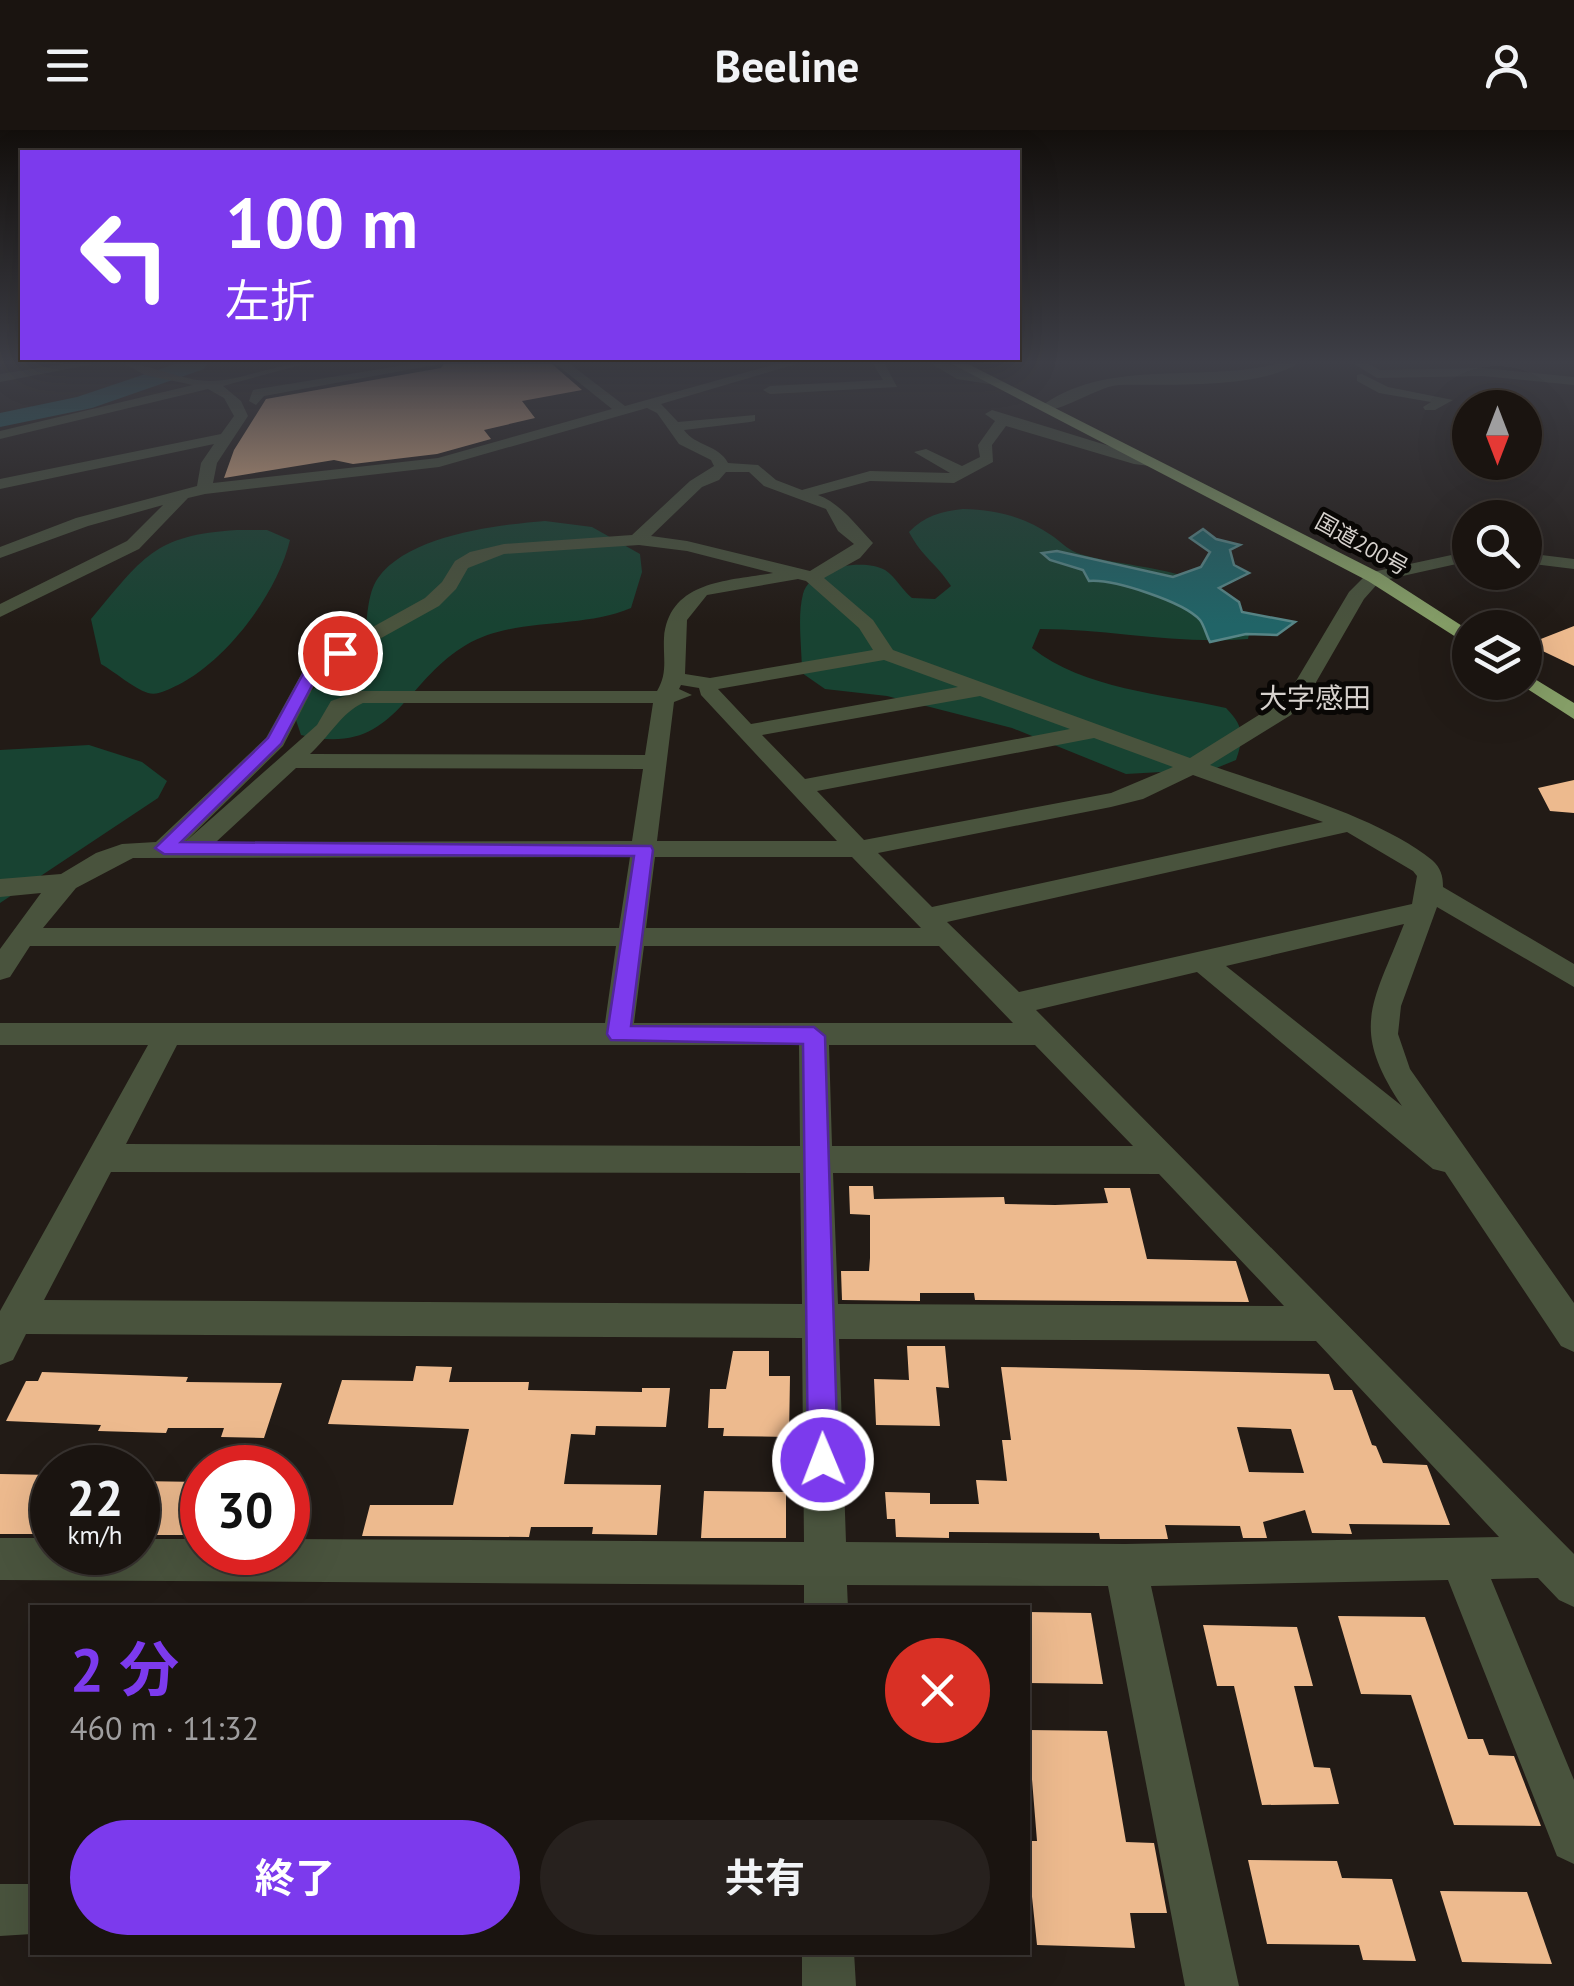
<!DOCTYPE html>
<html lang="ja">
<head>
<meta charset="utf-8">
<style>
  :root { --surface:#1a1410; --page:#27211e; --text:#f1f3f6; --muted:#9f9e9f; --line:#383330; --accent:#7c3aed }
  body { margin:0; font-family:"PT Sans","Noto Sans JP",sans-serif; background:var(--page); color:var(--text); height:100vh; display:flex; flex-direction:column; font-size:38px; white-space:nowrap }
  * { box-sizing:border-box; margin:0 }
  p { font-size:32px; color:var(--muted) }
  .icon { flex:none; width:55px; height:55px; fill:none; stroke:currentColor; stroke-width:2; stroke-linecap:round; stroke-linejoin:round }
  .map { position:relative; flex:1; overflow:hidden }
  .drawer { position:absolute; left:30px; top:1475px; width:1000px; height:350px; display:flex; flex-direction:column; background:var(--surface); border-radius:0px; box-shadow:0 10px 40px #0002,0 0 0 2px var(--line) }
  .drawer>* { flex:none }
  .hud { position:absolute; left:20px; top:20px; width:1000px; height:210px; border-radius:0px; box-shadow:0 10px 40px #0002,0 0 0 2px var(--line); background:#7c3aed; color:#fff; overflow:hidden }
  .needle { width:65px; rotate:180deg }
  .fabs { position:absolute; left:1452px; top:260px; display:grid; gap:20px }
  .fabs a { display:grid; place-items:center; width:90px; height:90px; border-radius:50%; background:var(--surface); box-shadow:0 10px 40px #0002,0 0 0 2px var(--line); font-size:50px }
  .speed { position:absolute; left:30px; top:1315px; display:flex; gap:20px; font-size:50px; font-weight:700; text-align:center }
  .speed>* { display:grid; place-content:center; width:130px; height:130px; border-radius:50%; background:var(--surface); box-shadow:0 10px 40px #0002,0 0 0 2px var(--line); line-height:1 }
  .speed small { font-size:25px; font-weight:400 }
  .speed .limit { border:15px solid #d22; background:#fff; color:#111 }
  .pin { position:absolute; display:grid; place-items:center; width:85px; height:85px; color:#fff; margin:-42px; border:5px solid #fff; border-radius:50%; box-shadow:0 2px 10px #0007 }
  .me { position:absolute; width:110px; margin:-55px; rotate:359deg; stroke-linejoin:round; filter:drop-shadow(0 0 8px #0008) }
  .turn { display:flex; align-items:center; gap:35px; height:210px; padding:0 40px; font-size:45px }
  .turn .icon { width:130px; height:130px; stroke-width:2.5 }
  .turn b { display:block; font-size:70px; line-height:85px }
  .round { display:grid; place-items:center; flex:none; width:105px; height:105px; border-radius:52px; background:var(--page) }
  .overview { display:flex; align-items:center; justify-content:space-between; height:170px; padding:0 40px }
  h1 { font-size:60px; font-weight:700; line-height:75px; color:var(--accent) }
  .primary-button { display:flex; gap:20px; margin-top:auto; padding:20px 40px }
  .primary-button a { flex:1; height:115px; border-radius:60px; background:var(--accent); color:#fff; font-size:40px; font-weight:700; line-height:115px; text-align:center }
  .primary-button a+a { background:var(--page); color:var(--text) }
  header { display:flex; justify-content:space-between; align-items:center; height:130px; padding:0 40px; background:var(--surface); font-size:45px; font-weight:700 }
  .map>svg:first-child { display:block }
</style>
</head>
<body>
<header><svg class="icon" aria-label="menu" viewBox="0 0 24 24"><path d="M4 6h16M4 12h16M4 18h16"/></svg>Beeline<svg class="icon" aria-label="person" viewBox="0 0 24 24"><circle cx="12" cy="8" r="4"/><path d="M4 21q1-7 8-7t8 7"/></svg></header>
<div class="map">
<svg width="1574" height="1856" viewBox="0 0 1574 1856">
  <rect width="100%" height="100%" fill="#221b16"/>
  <path fill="#184332" d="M963 379C996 380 1023 386 1051 405 1060 411 1067 419 1077 423 1136 442 1216 433 1251 495L1248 509C1176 515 1111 499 1040 499L1032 518C1083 559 1164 564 1226 578 1244 596 1244 607 1236 630L1214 639 1126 644 1012 598 887 566 825 559 802 543C802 519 797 487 803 464 810 437 863 428 885 440 895 446 903 461 912 468L935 469 951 456C937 434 922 427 909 402 924 386 942 381 963 379Z
    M545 391 592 397 640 424 642 442 631 478C579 500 515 486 466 515 402 553 394 628 301 605L295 587 310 562 365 509C367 491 367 463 378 448 409 405 497 395 545 391Z
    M237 400H267L290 410C277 464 227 530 178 555 169 559 158 566 148 563 133 558 115 542 101 534L91 489C143 428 153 405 237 400Z
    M89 615 142 632 167 651 158 668 0 773V620Z"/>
  <path fill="#216467" stroke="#578586" stroke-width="2.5" d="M1203 399 1216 409 1240 415 1230 420 1234 435 1249 443 1219 458 1239 472 1242 482 1295 492 1277 505 1246 504 1210 512C1207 507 1204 495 1200 490 1184 472 1114 449 1089 451L1083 440 1050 430 1042 423 1057 421 1173 447 1201 437 1210 422 1190 408Z"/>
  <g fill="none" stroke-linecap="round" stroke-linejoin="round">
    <path fill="#216467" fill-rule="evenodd" d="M175 234H207L204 239 92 278 0 297V283L77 267Z"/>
  </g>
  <path fill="#edba8e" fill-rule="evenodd" d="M444 234H552L582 260 522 271 535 288 484 300 491 309 437 324 353 334 334 330 224 348 234 320 266 269 441 238Z
    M1574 496V536L1528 514Z
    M1574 650V683L1550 681 1538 658Z
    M849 1056H873L874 1069 1004 1067 1005 1074 1055 1075 1108 1073 1104 1058H1130L1147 1129 1236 1131 1249 1172 975 1170 974 1163H920V1171L842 1170 841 1141H869L870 1128V1085L850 1084Z
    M907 1216H945L949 1258 936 1257 940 1296 876 1295 874 1249 909 1250Z
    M733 1221H769V1246H790L789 1307 723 1306 724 1298H708L710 1259H726Z
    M416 1236 452 1237 449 1252H529L528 1260 642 1262V1258H670L666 1297 596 1296 595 1305 571 1304 564 1354 661 1355 657 1405 592 1404 593 1397H531L529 1407 362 1406 370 1375H453L469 1299 328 1294 342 1250 413 1251Z
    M1001 1237 1329 1244 1334 1260H1352L1372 1315 1376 1316 1383 1333 1427 1335 1450 1395 1349 1394 1352 1404 1312 1403 1305 1380 1263 1392 1267 1408H1243L1240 1396 1165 1395 1168 1409H1100L1099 1403 949 1402V1408L896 1407 895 1389H887L885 1362 930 1363V1374H979L976 1350 1007 1351 1002 1310H1011ZM1237 1297 1291 1299 1304 1343 1249 1342Z
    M42 1242 188 1247 186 1252 282 1253 264 1308 221 1307 224 1298H168L166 1303 98 1301 101 1295 6 1291 26 1251H38Z
    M782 1316 799 1317 800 1348H782Z
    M0 1344 52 1345V1366L35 1404H0Z
    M138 1351 202 1352V1405H138Z
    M704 1361 786 1362V1408H701Z
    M1028 1482 1091 1483 1103 1554 1028 1553Z
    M1338 1486 1425 1487 1468 1609H1483L1489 1625 1514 1626 1541 1696 1454 1695 1411 1565 1361 1564Z
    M1203 1495 1297 1497 1313 1556H1294L1314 1637 1330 1638 1339 1674 1262 1675 1234 1556H1217Z
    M1028 1600 1107 1601 1126 1712 1154 1713 1167 1783H1130L1135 1818 1037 1815 1028 1728V1711H1037Z
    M1248 1730 1337 1731 1342 1748 1392 1749 1416 1831 1363 1830 1359 1815 1267 1814Z
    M1440 1761 1527 1762 1552 1834 1462 1832Z"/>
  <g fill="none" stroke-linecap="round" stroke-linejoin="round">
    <path fill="#49533d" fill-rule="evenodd" d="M64 234H93L0 252V244Z
      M125 234C153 234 181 251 210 251 242 251 272 234 304 234L223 256 241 271 248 286 217 333 213 353 438 328 612 279 556 234H570L625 276 776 234H796L661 274 678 292 755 285V291L750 292 684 300C695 316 719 315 728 333L758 335 776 350 802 360 870 341 950 343 914 322 926 319 962 336 980 327 978 315 995 291 985 284 992 280 1158 331V337L1134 334 1006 296 992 315 993 332 954 353 870 351 818 365C840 373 856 395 873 413L860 428 824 448 873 490 893 520 1190 628 1275 575 1296 551 1349 462 1368 443 1470 421V431L1380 451 1364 469 1315 554 1291 585 1210 635C1274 658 1380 687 1432 730 1441 738 1443 746 1443 757L1574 834V857L1437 777 1401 876 1398 904 1410 939 1574 1173V1222L1561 1216 1445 1042 1433 1039 1197 842 1036 880 1574 1424V1477L1559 1470 1538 1448 1491 1449 1574 1650V1734L1557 1726 1448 1450 1151 1456 1239 1856H1185L1108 1456 847 1455 848 1478H804V1455L0 1450V1408H52V1422H138V1409H202V1422H288V1409L804 1412 802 1208 26 1204 13 1230 0 1235V1181L148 915H0V893H605L616 816H30L10 847 0 850V819L41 763 0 767V749L61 744 96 723 122 714 156 712 266 608 303 541 333 519 425 468 442 452 455 431 470 422 504 414 632 405 690 351 714 336 711 330 679 314 657 283 647 278 439 337 205 364 188 368 139 419 0 487V474L127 411 163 375 88 396 0 428V417L76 388 197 356 201 333 214 314 0 359V349L221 304 234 286 224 268 208 259 0 309V301L193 255 145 245ZM726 342H749L764 356 826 379 838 401 854 414 810 441 687 411 651 406 702 357 719 350ZM639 415 687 421 773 443C729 451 669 450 664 508 663 528 668 543 657 561H360L331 571 317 595 185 712 283 616 318 548 347 527 439 476 456 459 468 438 504 424ZM798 449 806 451 859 498 873 520 710 548 685 544 687 490 707 465ZM884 530 958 557 751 594 718 559ZM681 555 699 558 701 565 837 711H657L674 572 692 565 679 559ZM980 566 1070 599 805 649 762 605ZM363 573H653L645 625 310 624C329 607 341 583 363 573ZM1094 608 1173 637 1111 663 864 710 817 661ZM296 638 643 639 632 711 216 712ZM1193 645 1323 692 932 777 878 723 1111 677 1143 669ZM1347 702 1413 741 1417 746 1412 774 1019 862 947 792ZM630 727 619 798H43L76 758 133 728ZM655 727H852L921 798H646ZM1404 794C1373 874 1349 897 1402 976L1226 836ZM644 816H939L1013 893H634ZM177 915H799L800 1016 126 1014ZM829 915H1035L1133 1016H832ZM111 1042 800 1043 802 1174 44 1170ZM833 1043 1159 1044 1284 1176 838 1174ZM839 1209 1316 1211 1499 1407 1125 1414 846 1412Z
      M411 234H440L264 266 256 275 249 271 253 260 258 259Z
      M873 234H885L897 257 770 264 763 260 770 256 883 250Z
      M932 234H948L996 250 989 254 957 249Z
      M1276 234H1297C1257 259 1167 254 1119 255 1097 256 1054 288 1039 278 1105 227 1200 253 1276 234Z
      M1354 234H1369L1380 240 1483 238 1574 247V255L1483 246 1377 248Z
      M1362 244 1388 257 1453 270 1435 280H1425L1423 277 1431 272 1379 263 1357 251V245Z
      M1525 423 1574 429V439L1525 433Z
      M0 1754H32V1804L0 1806Z
      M802 1822H854L856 1856H802Z"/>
    <path fill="#859e67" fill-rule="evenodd" d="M952 234H968L1380 443 1470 501V516L1368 451Z
      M1525 543 1574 573V589L1518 553 1525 552Z"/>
  </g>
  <linearGradient id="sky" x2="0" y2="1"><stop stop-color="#130f0c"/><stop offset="0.47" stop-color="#3e3f47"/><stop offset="1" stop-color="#3e3f47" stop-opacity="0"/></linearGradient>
  <rect width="1574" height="494" fill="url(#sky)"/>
  <path fill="#7c3aed" stroke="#51269a" stroke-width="2.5" d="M334 520 347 523 316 548 281 614 181 712 651 716 653 720 631 896 814 897 825 906 838 1330 834 1340 823 1345 813 1340 808 1330 803 914 611 910 607 904 634 726 164 724 155 718 268 608 304 542Z"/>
  <g text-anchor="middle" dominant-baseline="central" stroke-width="10" stroke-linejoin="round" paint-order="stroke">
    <g font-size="22" fill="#d6d1cd" stroke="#090705">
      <text transform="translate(1362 414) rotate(29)">国道200号</text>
    </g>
    <g font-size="28" fill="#d6d1cd" stroke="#090705">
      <text x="1315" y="567">大字感田</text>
    </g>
  </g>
</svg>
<div class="fabs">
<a><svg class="needle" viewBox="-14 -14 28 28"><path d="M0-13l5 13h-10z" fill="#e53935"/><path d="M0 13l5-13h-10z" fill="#9f9e9f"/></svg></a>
<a><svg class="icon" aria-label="search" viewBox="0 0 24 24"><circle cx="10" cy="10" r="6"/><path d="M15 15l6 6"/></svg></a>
<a><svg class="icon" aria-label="layers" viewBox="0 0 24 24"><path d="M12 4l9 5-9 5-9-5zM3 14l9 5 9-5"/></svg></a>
</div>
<div class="speed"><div>22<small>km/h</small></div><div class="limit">30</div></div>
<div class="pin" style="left:340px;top:523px;background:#d93025"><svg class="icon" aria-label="arrive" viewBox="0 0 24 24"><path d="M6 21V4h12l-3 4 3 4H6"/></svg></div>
<svg class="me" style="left:823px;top:1330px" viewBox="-20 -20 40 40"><circle r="17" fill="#7c3aed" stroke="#fff" stroke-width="3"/><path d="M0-11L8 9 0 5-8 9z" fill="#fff"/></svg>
<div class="hud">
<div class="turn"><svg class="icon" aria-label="left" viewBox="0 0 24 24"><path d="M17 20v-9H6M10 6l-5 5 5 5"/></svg><div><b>100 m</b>左折</div></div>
</div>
<section class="drawer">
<div class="overview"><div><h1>2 分</h1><p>460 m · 11:32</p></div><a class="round" style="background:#d93025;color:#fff"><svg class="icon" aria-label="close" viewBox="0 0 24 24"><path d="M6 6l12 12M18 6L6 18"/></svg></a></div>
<div class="primary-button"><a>終了</a><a>共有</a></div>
</section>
</div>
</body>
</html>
